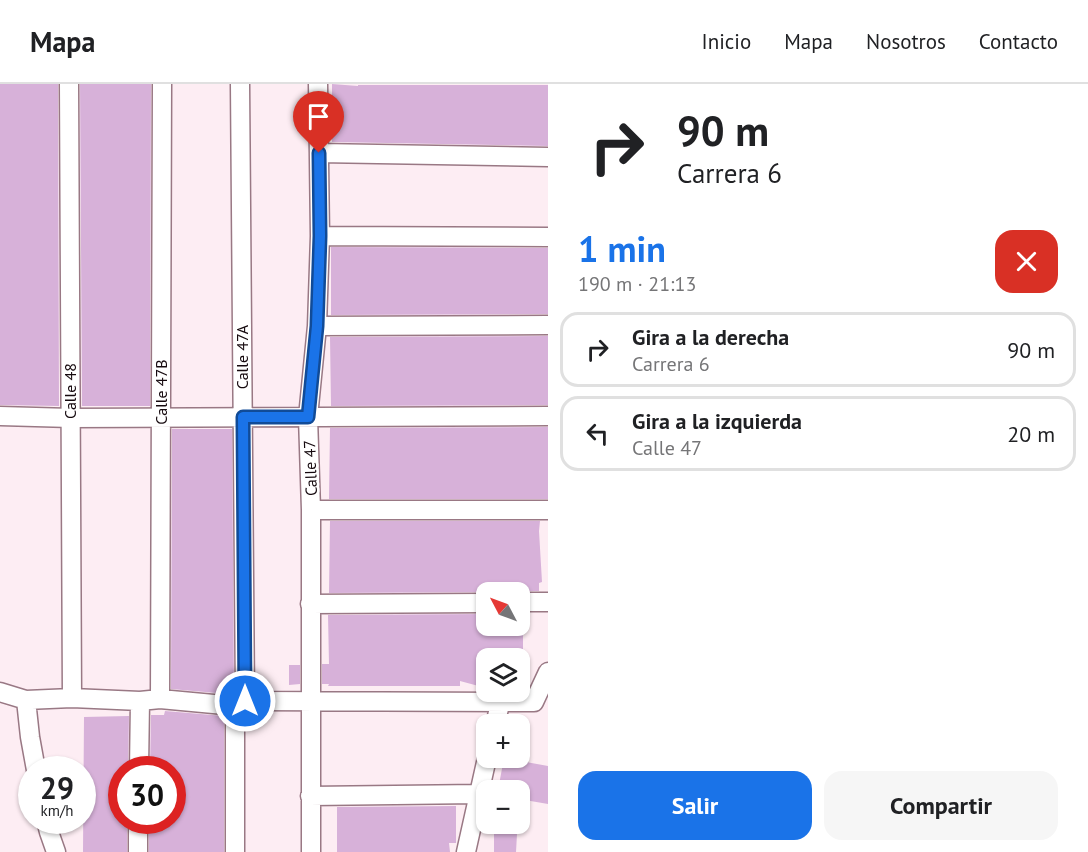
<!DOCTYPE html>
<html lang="es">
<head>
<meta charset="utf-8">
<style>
  :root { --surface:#fff; --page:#f6f6f6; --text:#202124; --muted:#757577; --line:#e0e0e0; --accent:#1a73e8 }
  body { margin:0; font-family:"PT Sans",sans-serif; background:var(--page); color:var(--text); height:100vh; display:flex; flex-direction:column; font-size:22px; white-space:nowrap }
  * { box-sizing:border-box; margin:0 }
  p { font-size:20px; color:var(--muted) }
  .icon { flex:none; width:33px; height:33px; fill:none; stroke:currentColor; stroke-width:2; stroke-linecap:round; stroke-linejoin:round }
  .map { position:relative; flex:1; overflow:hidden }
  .panel { display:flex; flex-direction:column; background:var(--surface); width:540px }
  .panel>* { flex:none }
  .guide { background:#fff; color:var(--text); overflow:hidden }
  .needle { width:39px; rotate:311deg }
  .tools { position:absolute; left:476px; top:498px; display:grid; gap:12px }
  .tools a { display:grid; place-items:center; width:54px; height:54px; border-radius:12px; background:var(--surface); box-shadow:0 2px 4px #0004; font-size:30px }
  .speed { position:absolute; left:18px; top:672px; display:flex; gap:12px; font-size:30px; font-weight:700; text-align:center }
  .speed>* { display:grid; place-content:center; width:78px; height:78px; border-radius:50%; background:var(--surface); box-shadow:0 2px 4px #0004; line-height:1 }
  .speed small { font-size:15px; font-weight:400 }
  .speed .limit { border:9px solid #d22; background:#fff; color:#111 }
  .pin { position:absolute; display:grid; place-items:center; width:51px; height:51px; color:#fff; margin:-62px -26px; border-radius:50% 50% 50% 0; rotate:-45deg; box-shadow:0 0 6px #0007 }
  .pin .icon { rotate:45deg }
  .me { position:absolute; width:66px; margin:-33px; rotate:0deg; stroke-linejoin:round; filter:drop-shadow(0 0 4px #0008) }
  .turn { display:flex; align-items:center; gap:21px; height:126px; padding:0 30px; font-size:27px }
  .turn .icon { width:78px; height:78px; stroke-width:2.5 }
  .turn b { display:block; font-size:42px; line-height:51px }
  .round { display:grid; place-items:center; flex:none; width:63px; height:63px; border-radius:18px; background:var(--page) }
  .head { display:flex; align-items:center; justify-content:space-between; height:102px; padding:0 30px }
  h1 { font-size:36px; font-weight:600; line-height:45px; color:var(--accent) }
  .primary-button { display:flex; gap:12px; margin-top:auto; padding:12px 30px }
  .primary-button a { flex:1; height:69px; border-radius:18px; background:var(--accent); color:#fff; font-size:24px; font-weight:600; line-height:69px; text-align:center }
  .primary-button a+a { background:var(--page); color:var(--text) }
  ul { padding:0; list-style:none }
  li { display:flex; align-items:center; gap:18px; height:75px; margin:0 12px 9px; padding:0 18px; border:3px solid var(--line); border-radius:18px }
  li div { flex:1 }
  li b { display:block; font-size:22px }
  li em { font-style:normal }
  header { display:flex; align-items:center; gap:36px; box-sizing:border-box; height:84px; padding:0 30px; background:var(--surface); border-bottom:2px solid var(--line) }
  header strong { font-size:28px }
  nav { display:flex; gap:33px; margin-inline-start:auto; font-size:21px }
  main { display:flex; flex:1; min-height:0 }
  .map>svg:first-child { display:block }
</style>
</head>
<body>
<header>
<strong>Mapa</strong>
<nav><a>Inicio</a><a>Mapa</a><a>Nosotros</a><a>Contacto</a></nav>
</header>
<main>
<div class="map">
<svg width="548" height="768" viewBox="0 0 548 768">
  <rect width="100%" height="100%" fill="#fdedf3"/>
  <path fill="#d7b1d9" d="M0 0H58L59 322 0 321Z
    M80 0H151L150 322H82Z
    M332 0 358 2V1H548V62L332 58Z
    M331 163 548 164V230L331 231Z
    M548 252V321L331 322 330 253Z
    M548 343V415H329L330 344Z
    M172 345H232L234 604H228V610L171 605Z
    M330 437H540L539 447 542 498 539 499V507H519L513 508 329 509Z
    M486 530V542H499V550H523V574H486V604L460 597V602H328L329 600H322V580H329L328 531Z
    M289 581H300V600L289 601Z
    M165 627 224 632V768H149V736H172V686H150L151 631H164Z
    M129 632 128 686H122V736H127V768H83L84 633Z
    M504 674 548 682V720L519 715V706H498Z
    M456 722V759H449L450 768H337V723Z
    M494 750H517L516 768H494Z"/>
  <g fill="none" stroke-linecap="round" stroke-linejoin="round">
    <g stroke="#997884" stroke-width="21">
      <path id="minor" d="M69 0 72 614
        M240 0 245 617
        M319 69 548 73
        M320 152 548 153
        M317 242 548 241
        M0 332 71 334 548 332
        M311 426H548
        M519 518H548
        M310 520 486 519
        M0 608 26 616 30 653 36 686
        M160 615 162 0
        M26 616 72 614 140 617 160 615 235 622 245 617 534 618 548 588
        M495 640 501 617
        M139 686 140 617
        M310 712 479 710
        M46 736 49 748 56 768
        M138 768V736
        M235 768V622
        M311 768V426L308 333 317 242 320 152 318 0
        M466 768 487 674"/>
    </g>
    <use href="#minor" stroke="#fff" stroke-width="18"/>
  </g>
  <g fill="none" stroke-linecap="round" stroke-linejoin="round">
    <g stroke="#114b97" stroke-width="15">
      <path id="route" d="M245 617 243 333H308L317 242 320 152 319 69"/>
    </g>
    <use href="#route" stroke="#1a73e8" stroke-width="10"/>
  </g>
  <g text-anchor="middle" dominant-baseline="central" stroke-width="5" stroke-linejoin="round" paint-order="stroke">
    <g font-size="16" fill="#15090e" stroke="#fff">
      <text transform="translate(242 273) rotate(-90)">Calle 47A</text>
      <text transform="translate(70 307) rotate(-90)">Calle 48</text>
      <text transform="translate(161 308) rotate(-90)">Calle 47B</text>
      <text transform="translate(310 384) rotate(-92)">Calle 47</text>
    </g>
  </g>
</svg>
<div class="tools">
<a><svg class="needle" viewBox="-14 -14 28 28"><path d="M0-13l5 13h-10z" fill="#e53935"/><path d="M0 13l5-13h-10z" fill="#757577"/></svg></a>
<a><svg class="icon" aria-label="layers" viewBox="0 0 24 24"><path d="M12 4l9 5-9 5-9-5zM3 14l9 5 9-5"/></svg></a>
<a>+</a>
<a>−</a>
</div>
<div class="speed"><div>29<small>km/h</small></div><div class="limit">30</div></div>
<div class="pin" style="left:319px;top:69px;background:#d93025"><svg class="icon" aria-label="arrive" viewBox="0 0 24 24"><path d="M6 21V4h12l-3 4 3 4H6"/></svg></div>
<svg class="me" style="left:245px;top:617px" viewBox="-20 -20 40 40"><circle r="17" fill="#1a73e8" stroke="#fff" stroke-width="3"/><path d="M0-11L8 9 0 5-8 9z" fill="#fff"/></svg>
</div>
<section class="panel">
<div class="guide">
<div class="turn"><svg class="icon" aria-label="right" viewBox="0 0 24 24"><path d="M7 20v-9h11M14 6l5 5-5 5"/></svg><div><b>90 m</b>Carrera 6</div></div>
</div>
<div class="head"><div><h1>1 min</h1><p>190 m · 21:13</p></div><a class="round" style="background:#d93025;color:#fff"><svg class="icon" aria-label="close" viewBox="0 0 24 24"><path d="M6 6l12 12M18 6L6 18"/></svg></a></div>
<ul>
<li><svg class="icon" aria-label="right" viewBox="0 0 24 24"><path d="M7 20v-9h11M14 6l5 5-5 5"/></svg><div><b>Gira a la derecha</b><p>Carrera 6</p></div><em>90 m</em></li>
<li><svg class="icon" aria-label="left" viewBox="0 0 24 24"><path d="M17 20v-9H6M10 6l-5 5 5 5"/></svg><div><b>Gira a la izquierda</b><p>Calle 47</p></div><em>20 m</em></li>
</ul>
<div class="primary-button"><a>Salir</a><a>Compartir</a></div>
</section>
</main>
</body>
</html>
